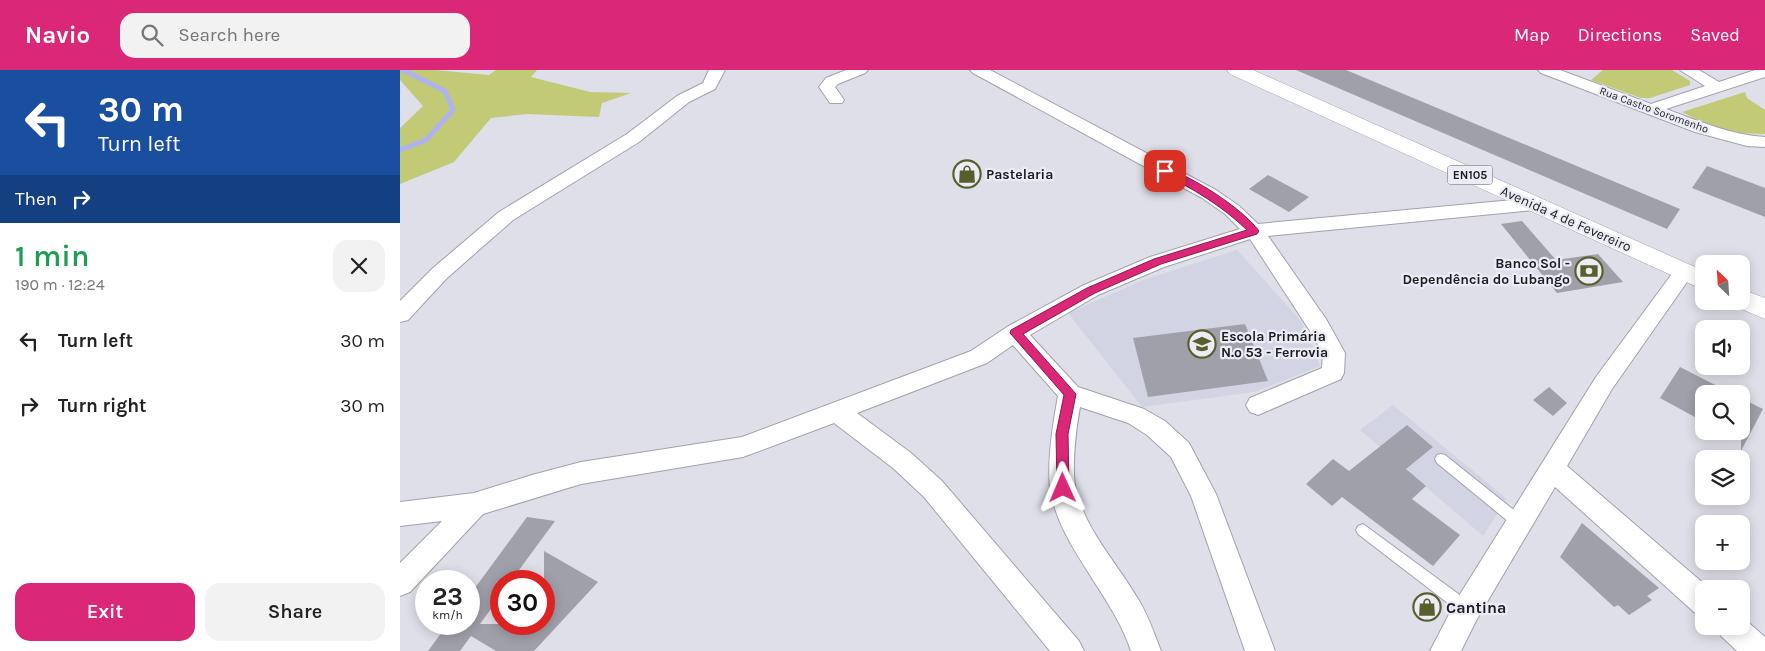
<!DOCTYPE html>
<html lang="en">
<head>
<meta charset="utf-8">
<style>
  :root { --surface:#fff; --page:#f2f2f2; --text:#222; --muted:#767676; --accent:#db2777 }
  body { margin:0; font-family:Karla,sans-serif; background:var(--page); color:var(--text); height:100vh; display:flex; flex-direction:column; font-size:19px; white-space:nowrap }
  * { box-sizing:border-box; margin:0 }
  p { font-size:16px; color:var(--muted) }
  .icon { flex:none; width:28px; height:28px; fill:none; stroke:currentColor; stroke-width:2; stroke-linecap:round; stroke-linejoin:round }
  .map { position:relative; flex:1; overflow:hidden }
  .sheet { display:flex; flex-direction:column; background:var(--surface); width:400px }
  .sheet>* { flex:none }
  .top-card { background:#1a4fa0; color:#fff; overflow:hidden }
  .needle { width:32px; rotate:335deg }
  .controls { position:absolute; left:1295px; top:185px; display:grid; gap:10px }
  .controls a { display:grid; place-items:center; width:55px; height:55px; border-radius:10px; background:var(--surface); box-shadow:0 2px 12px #0003; font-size:25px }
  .speed { position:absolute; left:15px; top:500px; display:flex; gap:10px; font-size:25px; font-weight:700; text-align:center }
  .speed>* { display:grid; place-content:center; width:65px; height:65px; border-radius:50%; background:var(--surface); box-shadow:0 2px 12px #0003; line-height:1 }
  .speed small { font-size:12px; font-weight:400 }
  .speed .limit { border:8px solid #d22; background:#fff; color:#111 }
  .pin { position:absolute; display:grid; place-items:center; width:42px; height:42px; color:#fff; margin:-21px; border-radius:10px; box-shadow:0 2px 8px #0006 }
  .me { position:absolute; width:55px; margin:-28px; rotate:359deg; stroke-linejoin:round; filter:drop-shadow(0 0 4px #0008) }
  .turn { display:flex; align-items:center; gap:18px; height:105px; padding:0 15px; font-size:22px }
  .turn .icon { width:65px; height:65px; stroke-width:2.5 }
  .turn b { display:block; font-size:35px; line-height:42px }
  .then { display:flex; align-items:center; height:48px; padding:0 15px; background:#0003; gap:10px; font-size:19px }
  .round { display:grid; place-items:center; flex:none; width:52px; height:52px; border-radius:15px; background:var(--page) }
  .head { display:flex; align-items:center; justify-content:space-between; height:85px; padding:0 15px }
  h1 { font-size:30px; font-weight:600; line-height:38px; color:#1e9e55 }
  .button { display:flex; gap:10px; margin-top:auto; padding:10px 15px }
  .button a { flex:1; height:58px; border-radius:15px; background:var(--accent); color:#fff; font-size:20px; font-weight:600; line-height:58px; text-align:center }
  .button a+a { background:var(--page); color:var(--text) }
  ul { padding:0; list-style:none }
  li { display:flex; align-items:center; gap:15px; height:65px; padding:0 15px }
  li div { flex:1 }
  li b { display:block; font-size:19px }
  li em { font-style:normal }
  header { display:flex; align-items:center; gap:30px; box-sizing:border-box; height:70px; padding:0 25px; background:var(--accent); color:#fff }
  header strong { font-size:24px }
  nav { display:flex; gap:28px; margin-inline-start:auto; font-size:18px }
  .search { width:350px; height:45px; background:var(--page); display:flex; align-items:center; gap:12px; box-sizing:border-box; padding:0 18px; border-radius:15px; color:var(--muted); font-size:19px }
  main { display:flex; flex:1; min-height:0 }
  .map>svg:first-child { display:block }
</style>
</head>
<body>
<header>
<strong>Navio</strong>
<div class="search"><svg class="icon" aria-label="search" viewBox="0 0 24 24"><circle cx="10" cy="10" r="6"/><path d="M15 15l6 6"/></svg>Search here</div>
<nav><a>Map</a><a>Directions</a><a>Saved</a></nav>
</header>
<main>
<section class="sheet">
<div class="top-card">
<div class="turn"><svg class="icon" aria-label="left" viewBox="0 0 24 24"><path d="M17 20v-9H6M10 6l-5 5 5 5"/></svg><div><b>30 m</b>Turn left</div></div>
<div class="then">Then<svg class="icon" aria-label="right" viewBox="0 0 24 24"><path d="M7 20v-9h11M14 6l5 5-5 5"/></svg></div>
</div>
<div class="head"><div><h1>1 min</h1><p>190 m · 12:24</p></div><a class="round"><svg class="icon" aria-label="close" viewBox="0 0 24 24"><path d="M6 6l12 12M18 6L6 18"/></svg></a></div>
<ul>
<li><svg class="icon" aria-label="left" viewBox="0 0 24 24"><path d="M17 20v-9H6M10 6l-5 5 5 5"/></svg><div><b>Turn left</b></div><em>30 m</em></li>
<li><svg class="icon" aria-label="right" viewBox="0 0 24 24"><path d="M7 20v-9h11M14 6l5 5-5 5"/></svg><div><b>Turn right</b></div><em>30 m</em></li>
</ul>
<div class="button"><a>Exit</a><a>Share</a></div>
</section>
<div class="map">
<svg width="1365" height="581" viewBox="0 0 1365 581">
  <rect width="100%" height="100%" fill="#dedfe8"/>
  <path fill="#d2d4e4" d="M837 180 902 252 920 296 854 322 742 337 668 243 746 209Z
    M993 335 1107 429 1083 466 960 360Z"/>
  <path fill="#c2ca75" d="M0 0H35L89 5 96 0H137L131 7 190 22 231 23 202 33 199 47 127 44 91 48 54 92 0 114V58L23 36 0 10Z
    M1203 0H1272L1290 11V15L1250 28H1241L1191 10Z
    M1345 22 1347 28 1365 40V64C1335 64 1309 57 1282 42Z"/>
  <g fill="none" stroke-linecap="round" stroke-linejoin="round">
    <path stroke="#afb3f2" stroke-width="5" d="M0 80 26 70 53 40 45 21 3 0"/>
  </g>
  <path fill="#9fa0a9" d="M896 0H946L1280 139 1267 159Z
    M1307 96 1365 118V147L1292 118Z
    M868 105 909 127 889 142 849 119Z
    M1122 151 1156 190 1198 184 1223 212 1157 223 1101 154Z
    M845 254 868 311 748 327 733 268Z
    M1280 297 1333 324H1304V352L1260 328Z
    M1149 317 1167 333 1153 346 1133 330Z
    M1341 328 1363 339 1341 381Z
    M1007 355 1033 377 1006 399 1026 416 1012 429 1060 465 1033 496 942 427 932 436 906 414 933 389 949 401Z
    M127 447 155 451 111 511H101V525L80 554H144V481L198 512 134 581H96L71 566 60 581H28L48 554H69V526Z
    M1182 453 1259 518 1247 526 1252 530 1229 545 1218 535 1214 537 1160 487Z"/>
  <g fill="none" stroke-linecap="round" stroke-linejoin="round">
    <g stroke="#a1a2ab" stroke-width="2">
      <path id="lane" d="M1041 384 1045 385 1125 449 1127 453 1125 457 1120 459 1115 457 1037 393 1035 389 1037 385Z
        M963 454 1072 534 1074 539 1072 544 1067 546 1062 544 958 464 956 460 958 456Z"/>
    </g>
    <g stroke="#a1a2ab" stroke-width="2">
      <path id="street" d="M309 0H325L315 19 289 32 239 72 113 150 47 208 8 250 0 252V231L33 198 99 142 227 64 277 26 303 13Z
        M446 0H468L465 3 438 14 435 17 444 30 442 33H430L419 17 426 8Z
        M570 0H590L816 120 839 136 858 154 1133 128 1140 130 1142 134 1140 138 1133 140 868 166 926 249 945 283 944 303 941 309 858 345 850 342 846 335 850 328 922 298 923 283 910 261 850 169 764 197 698 225 630 265 678 317 744 339 765 351 789 373 816 424 875 581H845L791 426 771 387 747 365 728 353 680 337C676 358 671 400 676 420 686 461 717 493 738 529 748 545 754 563 761 581H731C713 525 657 474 650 417 647 390 653 353 658 326L613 275 587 293 457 343 511 383 542 411 679 571 684 581H650L524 427 493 398 434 353 343 387 181 414 83 444 10 522 0 526V493L42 451 0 456V432L74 423 132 405 181 392 342 367 571 281 607 257 684 215 750 187 840 159 825 144 802 128 573 3Z
        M1138 0H1160L1251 34 1305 16 1280 0H1299L1319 12 1355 0H1365V7L1266 39C1298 51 1331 65 1365 67V77L1347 76 1295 62 1141 3Z
        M1284 195 1291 197 1294 202 1212 319 1167 396 1310 519H1304V546L1294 542 1155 417 1077 549 1061 581H1030L1057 529 1196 307 1277 197Z
        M1341 546 1365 567V581H1337L1321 566 1317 556H1341Z"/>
    </g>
    <g stroke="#a1a2ab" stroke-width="1">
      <path id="primary" d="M827 0H853L1304 201V220L830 4Z
        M1341 219 1365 228V249L1332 235 1330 231H1341Z"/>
    </g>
    <use href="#lane" fill="#fff" fill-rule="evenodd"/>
    <use href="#street" fill="#fff" fill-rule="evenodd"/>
    <use href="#primary" fill="#fff" fill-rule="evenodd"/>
  </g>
  <path fill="#db2777" stroke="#8e194d" d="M765 98C792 106 842 138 859 161L857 164 761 194 695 223 623 264 676 324 668 364 669 418 668 422 663 424 658 422 657 418 656 364 664 325 610 263 611 260 687 218 754 189 847 160C821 135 793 119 762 103L760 101Z"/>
  <defs>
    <g id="shop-ring" transform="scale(1.4375)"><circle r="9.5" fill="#ebecf5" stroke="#5a5e2c" stroke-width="1.5"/><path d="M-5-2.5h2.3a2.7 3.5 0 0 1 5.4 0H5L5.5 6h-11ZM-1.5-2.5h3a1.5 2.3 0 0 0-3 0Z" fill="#5a5e2c"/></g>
    <g id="bank-ring" transform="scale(1.4375)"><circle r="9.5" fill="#ebecf5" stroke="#5a5e2c" stroke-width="1.5"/><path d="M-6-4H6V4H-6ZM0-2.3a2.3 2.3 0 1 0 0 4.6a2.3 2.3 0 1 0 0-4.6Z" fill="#5a5e2c"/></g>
    <g id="school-ring" transform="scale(1.4375)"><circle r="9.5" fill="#ebecf5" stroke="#5a5e2c" stroke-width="1.5"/><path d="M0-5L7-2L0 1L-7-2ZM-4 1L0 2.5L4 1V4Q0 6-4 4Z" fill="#5a5e2c"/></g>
  </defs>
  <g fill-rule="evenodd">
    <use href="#shop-ring" x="567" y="104"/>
    <use href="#bank-ring" x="1189" y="201"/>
    <use href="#school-ring" x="802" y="274"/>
    <use href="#shop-ring" x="1027" y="537"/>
  </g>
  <g text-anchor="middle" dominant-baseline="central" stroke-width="4.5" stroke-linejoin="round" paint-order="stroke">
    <g font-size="11" fill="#1d1d20" stroke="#ebecf5">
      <text transform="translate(1254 40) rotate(20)">Rua Castro Soromenho</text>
    </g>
    <rect fill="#ebecf5" stroke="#5b5b60" stroke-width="1" x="1047.5" y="95.5" width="45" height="19" rx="4"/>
    <g font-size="12" font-weight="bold" fill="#1d1d20">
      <text x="1070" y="105">EN105</text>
    </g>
    <g font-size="14" font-weight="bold" fill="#1d1d20" stroke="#ebecf5" text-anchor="start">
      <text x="586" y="104">Pastelaria</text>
      <text x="1170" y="193" text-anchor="end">Banco Sol -<tspan x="1170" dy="16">Dependência do Lubango</tspan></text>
      <text x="821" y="266">Escola Primária<tspan x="821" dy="16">N.º 53 - Ferrovia</tspan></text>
    </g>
    <g font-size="14" fill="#1d1d20" stroke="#ebecf5">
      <text transform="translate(1166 149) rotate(24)">Avenida 4 de Fevereiro</text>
    </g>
    <g font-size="16" font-weight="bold" fill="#1d1d20" stroke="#ebecf5" text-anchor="start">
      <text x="1046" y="537">Cantina</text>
    </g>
  </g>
</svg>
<div class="controls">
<a><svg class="needle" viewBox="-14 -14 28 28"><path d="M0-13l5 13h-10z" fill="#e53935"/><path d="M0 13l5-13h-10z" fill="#767676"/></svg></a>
<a><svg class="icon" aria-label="sound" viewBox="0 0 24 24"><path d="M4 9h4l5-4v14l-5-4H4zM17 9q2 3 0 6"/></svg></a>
<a><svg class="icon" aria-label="search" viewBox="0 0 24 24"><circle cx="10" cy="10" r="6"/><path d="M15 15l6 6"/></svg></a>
<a><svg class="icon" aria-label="layers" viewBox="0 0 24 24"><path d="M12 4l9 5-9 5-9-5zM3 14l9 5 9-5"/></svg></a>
<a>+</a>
<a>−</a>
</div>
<div class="speed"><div>23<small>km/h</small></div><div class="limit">30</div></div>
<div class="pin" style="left:765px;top:101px;background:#d93025"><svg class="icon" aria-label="arrive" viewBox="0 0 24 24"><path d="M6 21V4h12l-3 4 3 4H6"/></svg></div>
<svg class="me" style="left:663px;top:418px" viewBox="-20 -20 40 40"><path d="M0-17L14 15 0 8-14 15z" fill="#db2777" stroke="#fff" stroke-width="4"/></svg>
</div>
</main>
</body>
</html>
